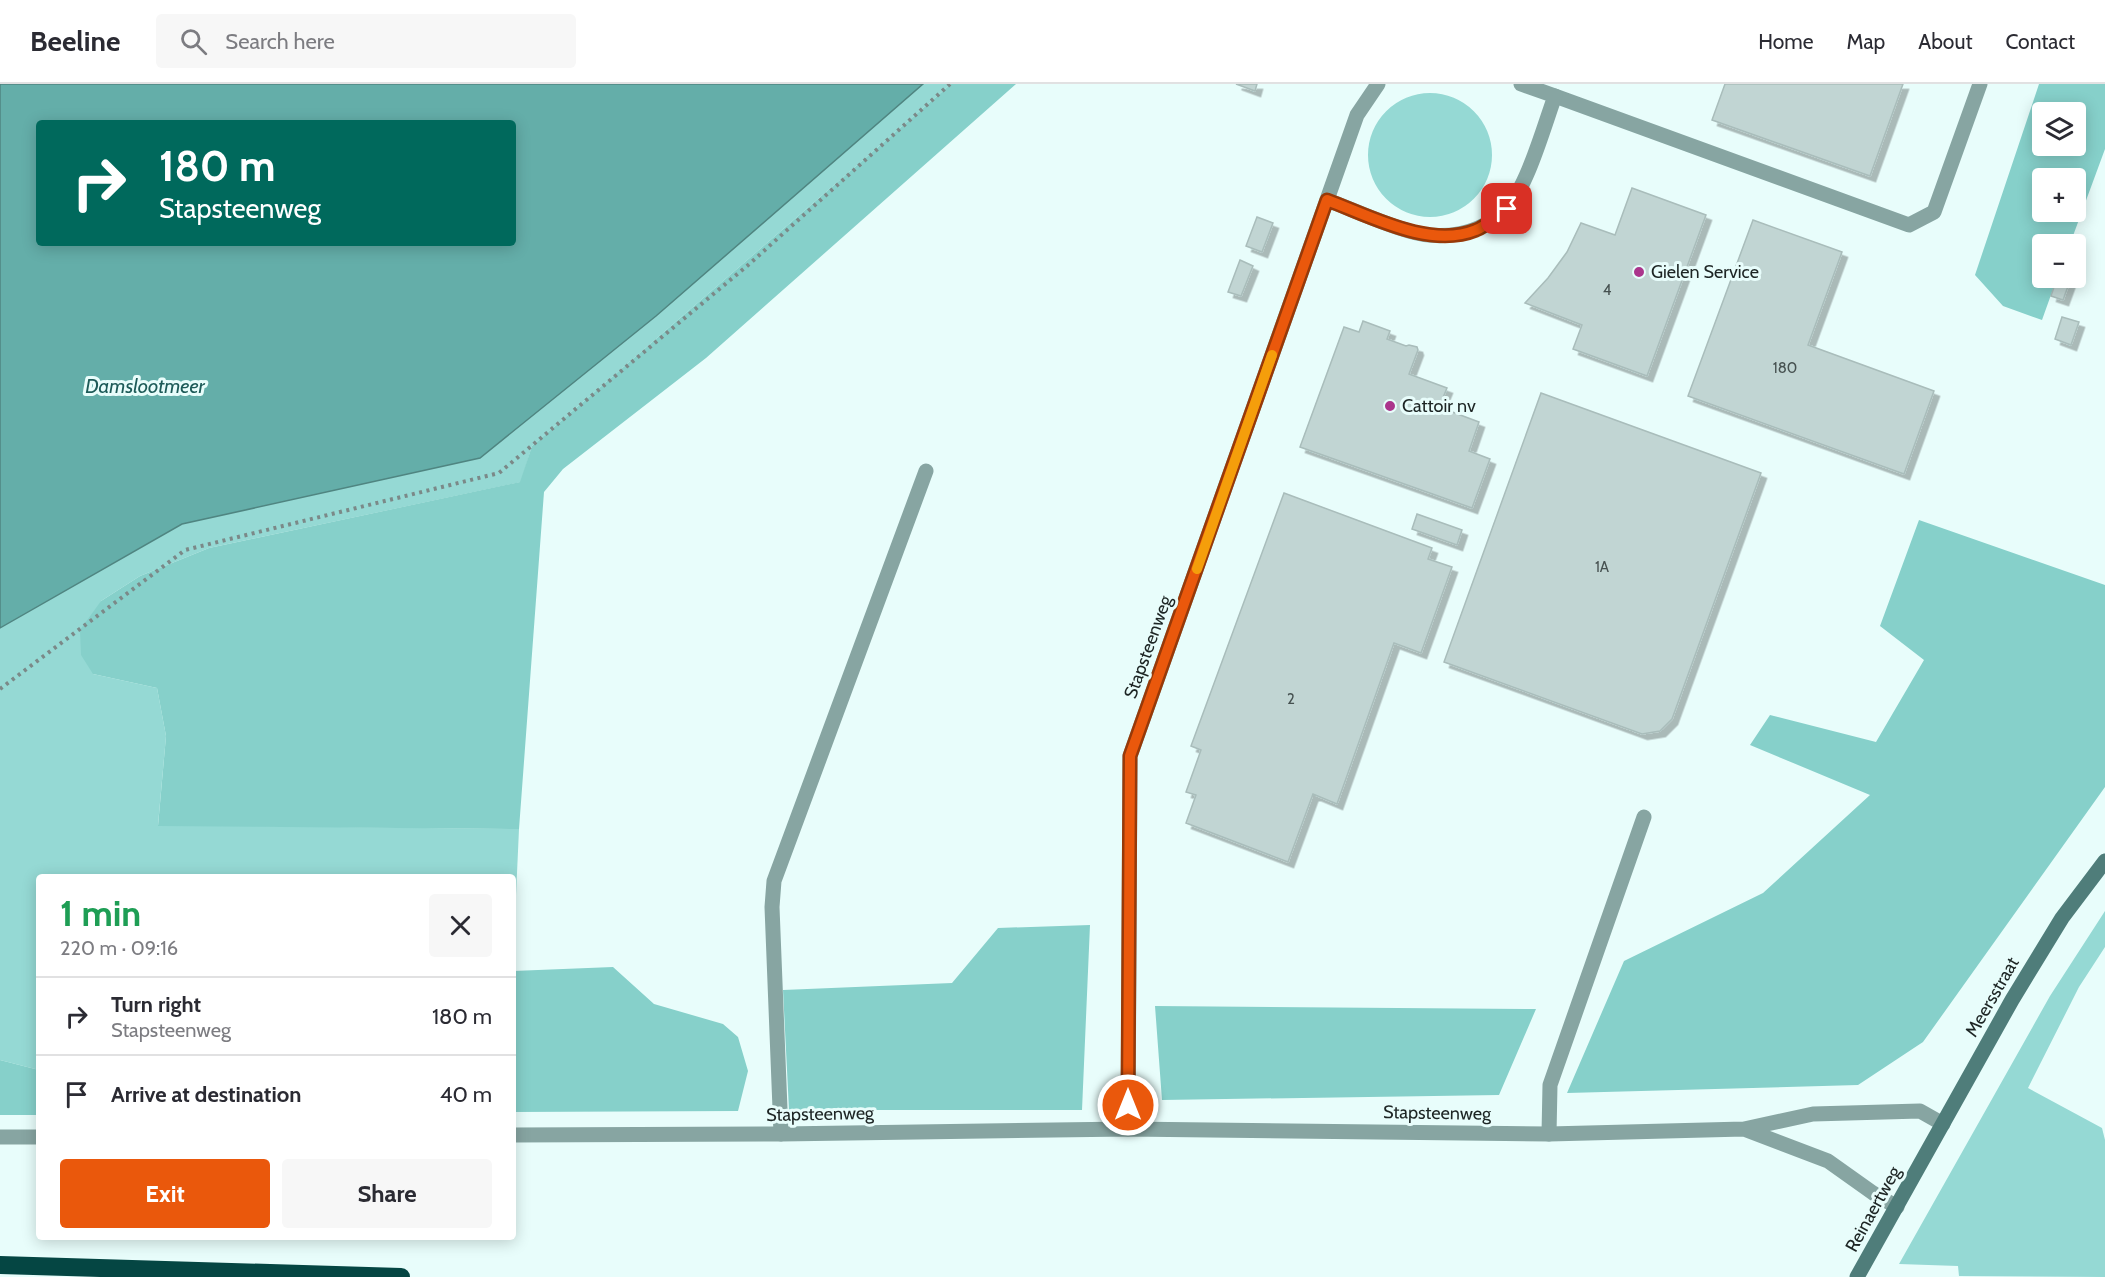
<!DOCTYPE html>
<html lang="en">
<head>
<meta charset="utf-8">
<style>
  :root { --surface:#fff; --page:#f7f7f7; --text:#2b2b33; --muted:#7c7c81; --line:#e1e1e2; --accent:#ea580c }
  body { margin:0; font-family:Cabin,sans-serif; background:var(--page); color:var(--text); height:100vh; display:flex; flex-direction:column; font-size:22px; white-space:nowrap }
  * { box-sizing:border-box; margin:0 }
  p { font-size:20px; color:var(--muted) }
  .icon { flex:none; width:33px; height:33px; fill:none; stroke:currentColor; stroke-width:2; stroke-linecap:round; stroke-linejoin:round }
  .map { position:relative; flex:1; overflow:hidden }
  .panel { position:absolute; left:36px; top:790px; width:480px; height:366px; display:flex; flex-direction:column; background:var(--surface); border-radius:6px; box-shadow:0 3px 15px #0003 }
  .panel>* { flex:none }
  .guide { position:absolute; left:36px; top:36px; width:480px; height:126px; border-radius:6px; box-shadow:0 3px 15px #0003; background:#00695c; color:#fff; overflow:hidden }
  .buttons { position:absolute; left:2032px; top:18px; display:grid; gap:12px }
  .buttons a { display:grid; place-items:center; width:54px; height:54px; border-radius:6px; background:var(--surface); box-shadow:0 3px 15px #0003; font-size:30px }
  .pin { position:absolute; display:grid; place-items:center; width:51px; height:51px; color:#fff; margin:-26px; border-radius:12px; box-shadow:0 3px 9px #0006 }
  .me { position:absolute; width:66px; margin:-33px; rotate:0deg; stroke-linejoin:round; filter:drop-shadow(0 0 4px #0008) }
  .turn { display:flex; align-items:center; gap:21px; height:126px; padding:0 24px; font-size:27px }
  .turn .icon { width:78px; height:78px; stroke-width:2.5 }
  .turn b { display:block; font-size:42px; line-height:51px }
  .round { display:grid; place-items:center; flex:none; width:63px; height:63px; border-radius:6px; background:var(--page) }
  .overview { display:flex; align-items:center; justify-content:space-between; height:102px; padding:0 24px }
  h1 { font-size:36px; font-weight:800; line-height:45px; color:#1e9e55 }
  .primary-button { display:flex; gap:12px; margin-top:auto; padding:12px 24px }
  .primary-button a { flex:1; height:69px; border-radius:6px; background:var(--accent); color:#fff; font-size:24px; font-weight:800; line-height:69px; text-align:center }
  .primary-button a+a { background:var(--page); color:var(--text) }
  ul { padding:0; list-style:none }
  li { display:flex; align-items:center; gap:18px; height:78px; padding:0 24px; border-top:2px solid var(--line) }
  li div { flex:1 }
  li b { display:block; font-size:22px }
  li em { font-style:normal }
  header { display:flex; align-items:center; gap:36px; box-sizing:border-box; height:84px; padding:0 30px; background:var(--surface); border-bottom:2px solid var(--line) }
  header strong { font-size:28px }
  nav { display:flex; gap:33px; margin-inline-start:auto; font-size:21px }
  .search { width:420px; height:54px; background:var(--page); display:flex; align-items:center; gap:15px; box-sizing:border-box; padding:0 21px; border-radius:6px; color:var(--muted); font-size:22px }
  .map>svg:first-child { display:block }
</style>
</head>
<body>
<header>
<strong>Beeline</strong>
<div class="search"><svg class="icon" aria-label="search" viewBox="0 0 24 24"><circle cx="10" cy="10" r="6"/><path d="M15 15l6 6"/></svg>Search here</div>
<nav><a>Home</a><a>Map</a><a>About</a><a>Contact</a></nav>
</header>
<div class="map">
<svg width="2105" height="1193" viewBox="0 0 2105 1193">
  <defs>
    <filter id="shadow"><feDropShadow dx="5.5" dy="5.5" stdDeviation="0" flood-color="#0004"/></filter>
  </defs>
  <rect width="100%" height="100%" fill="#e8fdfb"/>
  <path fill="#95d9d4" d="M923 0H951L532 362 521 398 209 464 140 492 101 517 93 590 157 604 166 652 158 741 519 745 513 877V794H39V986L0 976V544L182 440 480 374 656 232Z
    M1368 71a62 62 0 1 1 124 0a62 62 0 1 1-124 0Z
    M2105 827V863L2079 903 2028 1004 2102 1044 2105 1056V1193L1959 1192 1958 1182 1899 1180 2050 912Z"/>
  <path fill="#86d0ca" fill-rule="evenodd" d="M951 0H1016L706 274 563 385 544 408 519 745 158 742 166 652 157 604 93 590 81 571 80 546 101 517 140 492 209 464 520 398 532 362Z
    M2039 0H2105V65L2070 160H2043V194H2057L2042 236 2003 222 1975 191ZM2043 28H2076V62H2043ZM2043 94H2076V128H2043Z
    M1919 436 2105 501V703L1923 958 1858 1001 1567 1009 1624 877 1763 809 1870 711 1750 661 1770 631 1876 658 1924 576 1880 542Z
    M1090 841 1082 1026H789L783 906 952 899 998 844Z
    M613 883 654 920 723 940 738 953 748 987 738 1027 513 1028V887Z
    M1155 922 1536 925 1499 1011 1162 1016Z
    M0 976 39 986V1031H0Z"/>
  <path fill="#64aea9" stroke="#4f8581" stroke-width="1.5" fill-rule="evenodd" d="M0 0H923L656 232 480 374 182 440 0 544ZM39 39H513V159H39Z"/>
  <path fill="#c1d5d3" stroke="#a9bdbb" stroke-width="1.5" filter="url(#shadow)" d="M1236 0H1257L1255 7Z
    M1725 0H1903L1870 92 1712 36Z
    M1632 104 1706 131 1647 292 1573 265 1582 241 1525 219 1548 194 1567 168 1581 139 1615 151Z
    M1257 133 1273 139 1262 168 1246 162Z
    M1753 136 1842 168 1808 261 1934 307 1904 390 1688 312Z
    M1240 176 1253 182 1241 212 1228 208Z
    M2057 194H2071L2063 216 2051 212Z
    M2062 233 2079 238 2071 261 2055 255Z
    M1363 237 1390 247 1387 255 1406 262 1409 261 1417 263 1418 266 1409 290 1447 304 1439 323 1479 338 1469 367 1490 375 1472 424 1300 363 1344 243 1359 248Z
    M1541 309 1761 389 1672 635 1660 647 1642 650 1444 578Z
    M1284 409 1432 464 1428 475 1452 483 1421 569 1394 559 1337 720 1313 710 1288 778 1186 739 1196 711 1186 708 1201 666 1191 662Z
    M1417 430 1462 446 1457 461 1412 445Z"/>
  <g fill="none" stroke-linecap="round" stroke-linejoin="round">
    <path stroke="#7b8988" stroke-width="4" stroke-dasharray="3 4.5" stroke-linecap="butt" d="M0 605 185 466 499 389 747 182 950 0"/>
    <path stroke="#87a5a2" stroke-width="15" d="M1555 12 1909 141 1934 128 1980 0
      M781 1050 772 823 774 797 926 387
      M1549 1050 1550 1001 1644 733"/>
    <path stroke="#87a5a2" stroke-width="15" d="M1327 116C1354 126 1381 139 1409 147 1443 157 1480 151 1506 125 1527 104 1544 42 1555 12L1521 0
      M1128 1045 1130 672 1357 31 1378 0"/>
    <path stroke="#87a5a2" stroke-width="15" d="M1744 1045 1828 1077 1873 1109 1897 1123
      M513 1051 781 1050 1128 1045 1549 1050 1744 1045 1813 1030 1920 1027 1943 1040
      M0 1053H39"/>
    <path stroke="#4f7d7a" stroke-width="15" d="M1857 1193 2012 916 2062 834 2105 777"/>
    <path stroke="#054643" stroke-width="18" d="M0 1181 401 1193"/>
  </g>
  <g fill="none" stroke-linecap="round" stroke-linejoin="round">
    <g stroke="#983908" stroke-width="15">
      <path id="route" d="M1128 1021 1130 672 1327 116C1370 132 1430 165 1476 146 1487 142 1497 131 1507 125"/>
    </g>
    <use href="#route" stroke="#ea580c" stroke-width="10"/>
    <path stroke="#f59e0b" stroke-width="10" d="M1197 485 1272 271"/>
  </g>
  <g fill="#ab358c" stroke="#e8fdfb" stroke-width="2">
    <circle cx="1639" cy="188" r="6"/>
    <circle cx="1390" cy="322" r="6"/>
  </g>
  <g text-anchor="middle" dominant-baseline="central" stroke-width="6" stroke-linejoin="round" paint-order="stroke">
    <g font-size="15" fill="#465150">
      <text x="1607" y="206">4</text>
      <text x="1785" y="284">180</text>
      <text x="1602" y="483">1A</text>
      <text x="1291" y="615">2</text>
    </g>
    <g font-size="18" fill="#1d2524" stroke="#e8fdfb" text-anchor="start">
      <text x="1651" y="188">Gielen Service</text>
      <text x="1402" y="322">Cattoir nv</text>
    </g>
    <g font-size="18" fill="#1d2524" stroke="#e8fdfb">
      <text transform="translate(1148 563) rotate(-70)">Stapsteenweg</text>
      <text transform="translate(1992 913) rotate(-60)">Meersstraat</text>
      <text transform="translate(1437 1029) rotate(1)">Stapsteenweg</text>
      <text transform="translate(820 1030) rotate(-1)">Stapsteenweg</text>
      <text transform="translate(1873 1125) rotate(-61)">Reinaertweg</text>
    </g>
    <g font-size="20" font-style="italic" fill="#1d5b58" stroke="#e8fdfb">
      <text x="145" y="302">Damslootmeer</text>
    </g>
  </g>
</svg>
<div class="buttons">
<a><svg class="icon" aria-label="layers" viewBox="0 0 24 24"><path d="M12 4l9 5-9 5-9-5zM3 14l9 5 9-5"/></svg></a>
<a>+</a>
<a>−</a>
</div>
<div class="pin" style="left:1507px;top:125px;background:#d93025"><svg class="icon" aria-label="arrive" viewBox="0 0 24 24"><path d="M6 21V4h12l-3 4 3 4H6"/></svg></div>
<svg class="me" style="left:1128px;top:1021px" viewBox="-20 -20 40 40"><circle r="17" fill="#ea580c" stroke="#fff" stroke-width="3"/><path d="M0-11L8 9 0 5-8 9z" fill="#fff"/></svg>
<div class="guide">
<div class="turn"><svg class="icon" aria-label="right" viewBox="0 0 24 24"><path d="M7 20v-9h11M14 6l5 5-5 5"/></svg><div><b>180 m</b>Stapsteenweg</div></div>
</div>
<section class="panel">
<div class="overview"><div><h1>1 min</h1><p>220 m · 09:16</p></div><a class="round"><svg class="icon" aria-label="close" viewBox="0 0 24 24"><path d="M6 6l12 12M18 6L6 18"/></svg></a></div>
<ul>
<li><svg class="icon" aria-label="right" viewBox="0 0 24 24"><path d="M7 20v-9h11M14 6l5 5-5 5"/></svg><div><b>Turn right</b><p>Stapsteenweg</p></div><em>180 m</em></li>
<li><svg class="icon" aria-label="arrive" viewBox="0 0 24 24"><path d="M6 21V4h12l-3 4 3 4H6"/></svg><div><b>Arrive at destination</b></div><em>40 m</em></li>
</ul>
<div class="primary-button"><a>Exit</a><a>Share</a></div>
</section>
</div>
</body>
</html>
